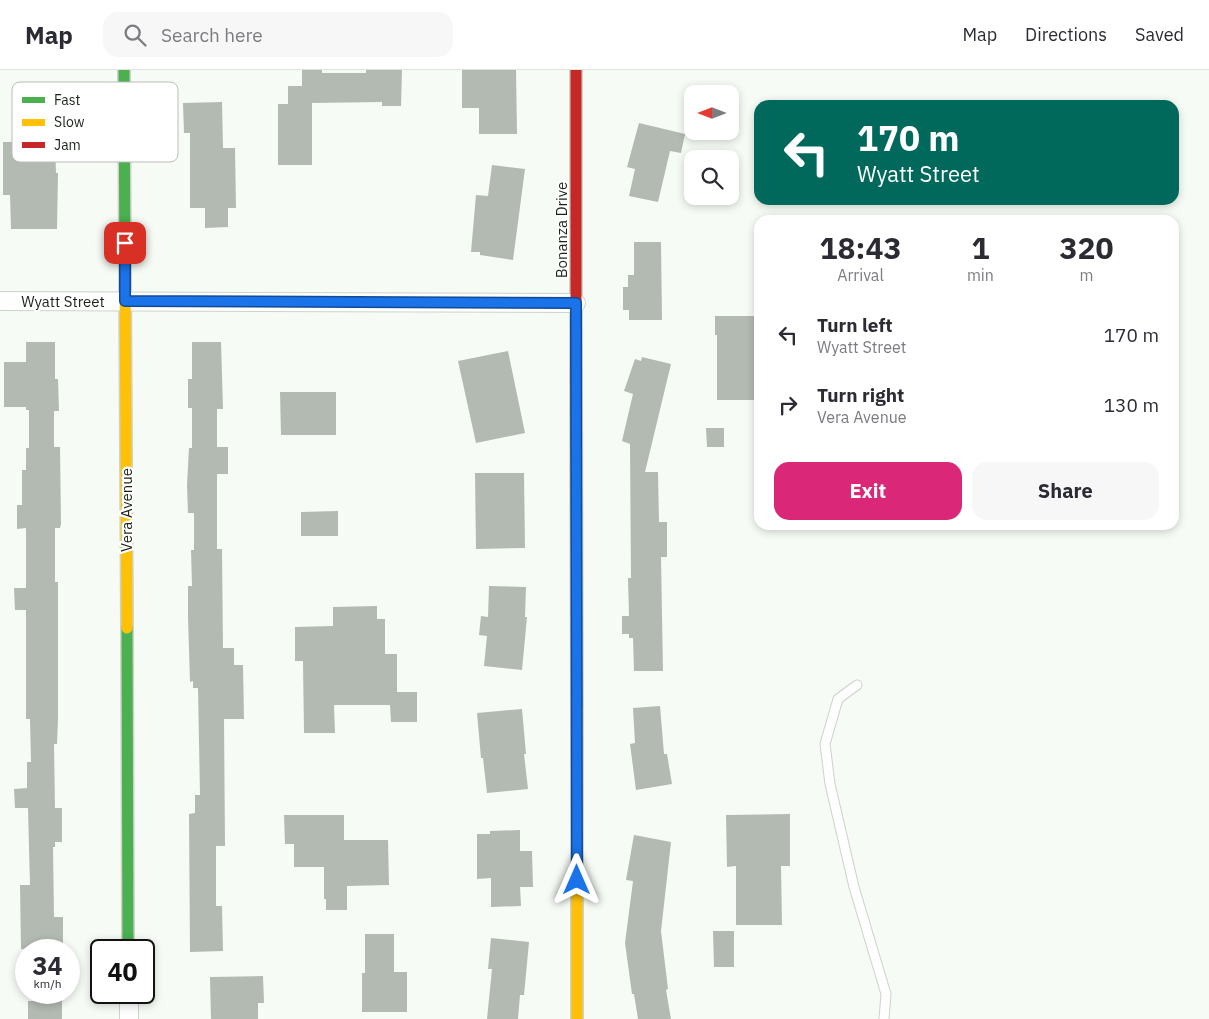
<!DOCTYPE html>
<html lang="en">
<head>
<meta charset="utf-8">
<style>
  :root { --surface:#fff; --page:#f7f7f7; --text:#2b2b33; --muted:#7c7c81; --line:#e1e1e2; --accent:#db2777 }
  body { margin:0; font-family:"IBM Plex Sans",sans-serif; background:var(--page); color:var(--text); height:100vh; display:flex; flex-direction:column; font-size:19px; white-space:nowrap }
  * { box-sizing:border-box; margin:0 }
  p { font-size:16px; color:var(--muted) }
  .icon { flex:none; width:28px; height:28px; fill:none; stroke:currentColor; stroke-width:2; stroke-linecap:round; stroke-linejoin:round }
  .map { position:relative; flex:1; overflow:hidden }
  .side { position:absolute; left:754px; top:145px; width:425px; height:315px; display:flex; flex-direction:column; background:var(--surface); border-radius:15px; box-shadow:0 2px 8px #0003 }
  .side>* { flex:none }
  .top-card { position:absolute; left:754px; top:30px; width:425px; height:105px; border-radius:15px; box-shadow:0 2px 8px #0003; background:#00695c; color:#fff; overflow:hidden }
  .needle { width:32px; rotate:270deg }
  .buttons { position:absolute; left:684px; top:15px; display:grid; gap:10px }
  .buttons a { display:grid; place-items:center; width:55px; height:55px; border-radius:10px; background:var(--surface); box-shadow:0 2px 8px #0003; font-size:25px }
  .speed { position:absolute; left:15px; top:869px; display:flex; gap:10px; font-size:25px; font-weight:700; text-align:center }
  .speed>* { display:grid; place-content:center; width:65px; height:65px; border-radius:50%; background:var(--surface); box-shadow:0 2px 8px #0003; line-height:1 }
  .speed small { font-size:12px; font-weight:400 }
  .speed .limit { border:2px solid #111; border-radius:8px; background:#fff; color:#111 }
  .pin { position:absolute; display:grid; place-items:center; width:42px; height:42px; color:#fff; margin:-21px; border-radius:10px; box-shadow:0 2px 8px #0006 }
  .me { position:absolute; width:55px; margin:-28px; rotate:0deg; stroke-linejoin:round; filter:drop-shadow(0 0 4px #0008) }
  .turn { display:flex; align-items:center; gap:18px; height:105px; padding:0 20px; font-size:22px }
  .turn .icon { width:65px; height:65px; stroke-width:2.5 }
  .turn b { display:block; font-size:35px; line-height:42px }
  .eta { display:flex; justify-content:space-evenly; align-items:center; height:85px; text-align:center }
  .eta b { font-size:30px; font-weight:700; line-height:35px }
  .primary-button { display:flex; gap:10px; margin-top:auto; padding:10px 20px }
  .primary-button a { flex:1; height:58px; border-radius:15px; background:var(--accent); color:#fff; font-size:20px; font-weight:700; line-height:58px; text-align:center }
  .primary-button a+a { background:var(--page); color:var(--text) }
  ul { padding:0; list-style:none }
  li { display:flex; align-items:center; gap:15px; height:70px; padding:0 20px }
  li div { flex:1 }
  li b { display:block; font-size:19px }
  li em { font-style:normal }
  header { display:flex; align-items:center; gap:30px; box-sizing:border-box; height:70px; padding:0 25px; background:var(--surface); border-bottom:1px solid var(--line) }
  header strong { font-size:24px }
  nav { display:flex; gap:28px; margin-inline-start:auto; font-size:18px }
  .search { width:350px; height:45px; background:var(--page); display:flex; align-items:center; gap:12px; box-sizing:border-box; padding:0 18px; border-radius:15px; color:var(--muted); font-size:19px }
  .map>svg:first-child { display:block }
</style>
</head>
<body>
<header>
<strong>Map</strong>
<div class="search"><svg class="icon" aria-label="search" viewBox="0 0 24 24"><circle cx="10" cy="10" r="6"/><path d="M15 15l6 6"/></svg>Search here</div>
<nav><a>Map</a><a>Directions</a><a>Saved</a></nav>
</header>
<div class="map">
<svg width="1209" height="949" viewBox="0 0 1209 949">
  <rect width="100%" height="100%" fill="#f6fbf5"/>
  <path fill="#b3bab1" d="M302 0H322V3H366V0H402L401 36H382V32L312 33V95H278V34H288V16H302Z
    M462 0H516L517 64H479V38H462Z
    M222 32 223 78H235L236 138H228V157L205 158V138H190V63H184L183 33Z
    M639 53 685 64 681 83 670 81 658 132 629 126 635 99 627 97Z
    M55 71 56 103H58L57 159H11L10 125H3V72Z
    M492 95 525 99 513 190 480 185V182H471L476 125 488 126Z
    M634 172H661L662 250H629V240H623V217H628V205H634Z
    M715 246H759V330H717V265H715Z
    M26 272H55V309H58L59 341H54V377H60L61 454 60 458H55V512H58V649L57 674H54L55 738H62V772H55V777H53L54 847H63V880L21 879 20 815H30L29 777 28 738H15L14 719 27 718V692H31L30 649H26V540H15L14 518H26V458L17 459V435H22V400H26V378H29V340H26V337H4V292H26Z
    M192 272H221L223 339H217V377H228V404H217V479H222L223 578H234V595H243L244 649H224L225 776H216V836H222L223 881 190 882 189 744 195 743V725H200L198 618H193V611L190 612 188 547V516H192L191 480H194V443H188L187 415 189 378H192V338H188V309H192Z
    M508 281 525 363 476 373 458 291Z
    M642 287 671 294 645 402H658L659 452H667V487H661L663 601H634L633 568H629V564H622V546H629L628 508H631L630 374 622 371 633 324 624 321 635 289 641 291Z
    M280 322H336V365H281Z
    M706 358H724V377H707Z
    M475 403H524L525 478 476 479Z
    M338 441V466H301V442Z
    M489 516 526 517 525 547H527L522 600 484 596 487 566 479 565 481 546 488 547Z
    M377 536V549H385V584H397V622H417V652H391L390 635H334L335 663H304L303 591H295V557L333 556V537Z
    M660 636 664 684H667L672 714 636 720 630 674 635 673 633 638Z
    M522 639 526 684H524L528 719 487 723 483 688H481L477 643Z
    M790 744V796H781L782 855H736V796L727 797 726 745Z
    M284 745H344V770H388L389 815 347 816V840H326V829H324V797H294V774H285Z
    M520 760V781H532L533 817H520L521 836 491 837V808L477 809V764H490V761Z
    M634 765 671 772 661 861 668 919 666 920 671 949H638L634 924H632L625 873 633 811 626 810Z
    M713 861H734V897H714Z
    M365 864H394V902H407V942H362V903H365Z
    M491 868 529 872 524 925H520L518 949H487L492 899H488Z
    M263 906 264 933H258V949H211L210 907Z
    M34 922H58V930H62V949H28V931H34Z"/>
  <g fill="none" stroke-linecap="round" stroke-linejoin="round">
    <g stroke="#cdd3cb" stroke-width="11">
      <path id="lane" d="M857 615 838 629 825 674 830 714 854 817 886 924 884 949"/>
    </g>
    <g stroke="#cdd3cb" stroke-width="20">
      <path id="street" d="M0 231 576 233
        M129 922V949"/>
    </g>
    <g stroke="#cdd3cb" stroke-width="14">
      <path id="fast" d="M124 0 125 206
        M576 338 577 638
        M127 558 128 880"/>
    </g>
    <g stroke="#cdd3cb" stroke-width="14">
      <path id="slow" d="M125 206 127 558
        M577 638V949"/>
    </g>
    <g stroke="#cdd3cb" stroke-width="14">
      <path id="jam" d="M576 0V338"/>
    </g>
    <use href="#lane" stroke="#fefefe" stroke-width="9"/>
    <use href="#street" stroke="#fefefe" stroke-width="18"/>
    <use href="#fast" stroke="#4caf50" stroke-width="11"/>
    <use href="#slow" stroke="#ffc107" stroke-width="11"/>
    <use href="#jam" stroke="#c62828" stroke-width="11"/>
  </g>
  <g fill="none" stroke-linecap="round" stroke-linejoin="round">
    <g stroke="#114b97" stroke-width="12">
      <path id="route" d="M125 173V231L576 233 577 810"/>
    </g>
    <use href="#route" stroke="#1a73e8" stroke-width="9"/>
  </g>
  <g text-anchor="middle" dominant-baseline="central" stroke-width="4.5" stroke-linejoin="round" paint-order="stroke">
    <g font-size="15" fill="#1b2318" stroke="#fff">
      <text transform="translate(561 160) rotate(-90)">Bonanza Drive</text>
      <text x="63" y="231">Wyatt Street</text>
      <text transform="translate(126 440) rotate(-90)">Vera Avenue</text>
    </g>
  </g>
  <rect x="12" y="12" width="166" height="80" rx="8" fill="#fff" stroke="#bbbdba" stroke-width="1"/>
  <rect x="22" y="27" width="23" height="6" fill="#4caf50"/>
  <rect x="22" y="49" width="23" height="7" fill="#ffc107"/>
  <rect x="22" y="72" width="23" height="6" fill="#c62828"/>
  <g font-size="14" fill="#1b2318">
    <text x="54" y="35">Fast</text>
    <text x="54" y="57">Slow</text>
    <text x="54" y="80">Jam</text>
  </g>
</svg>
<div class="buttons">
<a><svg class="needle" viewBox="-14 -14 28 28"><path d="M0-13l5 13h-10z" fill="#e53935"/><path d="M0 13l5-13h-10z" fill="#7c7c81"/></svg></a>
<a><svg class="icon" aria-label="search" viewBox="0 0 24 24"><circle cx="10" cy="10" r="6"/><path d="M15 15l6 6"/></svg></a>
</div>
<div class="speed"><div>34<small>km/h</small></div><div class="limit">40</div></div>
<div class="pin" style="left:125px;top:173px;background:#d93025"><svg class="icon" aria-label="arrive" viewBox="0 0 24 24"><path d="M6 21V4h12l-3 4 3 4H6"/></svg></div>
<svg class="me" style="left:577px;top:810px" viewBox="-20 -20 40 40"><path d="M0-17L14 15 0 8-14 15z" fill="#1a73e8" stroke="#fff" stroke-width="4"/></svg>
<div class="top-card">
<div class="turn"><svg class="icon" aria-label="left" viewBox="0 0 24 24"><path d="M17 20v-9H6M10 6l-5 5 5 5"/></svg><div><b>170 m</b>Wyatt Street</div></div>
</div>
<section class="side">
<div class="eta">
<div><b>18:43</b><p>Arrival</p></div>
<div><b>1</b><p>min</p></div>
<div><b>320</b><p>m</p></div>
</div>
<ul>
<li><svg class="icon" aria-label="left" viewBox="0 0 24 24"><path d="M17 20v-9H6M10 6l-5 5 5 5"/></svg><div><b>Turn left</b><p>Wyatt Street</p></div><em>170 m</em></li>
<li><svg class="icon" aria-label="right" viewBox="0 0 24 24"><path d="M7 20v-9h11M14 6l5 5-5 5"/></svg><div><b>Turn right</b><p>Vera Avenue</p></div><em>130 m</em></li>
</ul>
<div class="primary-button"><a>Exit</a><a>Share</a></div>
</section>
</div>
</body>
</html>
